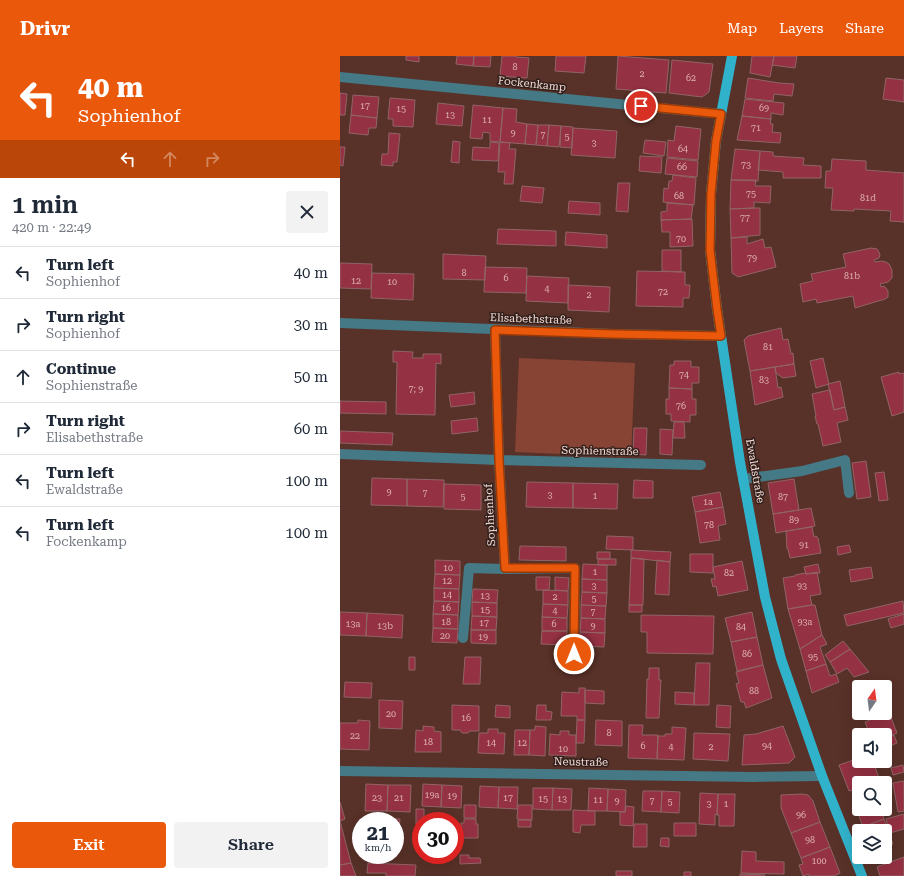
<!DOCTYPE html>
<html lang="en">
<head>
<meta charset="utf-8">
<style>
  :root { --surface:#fff; --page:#f2f2f3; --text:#1f2937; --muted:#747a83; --line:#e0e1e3; --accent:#ea580c }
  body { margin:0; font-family:"Roboto Serif",serif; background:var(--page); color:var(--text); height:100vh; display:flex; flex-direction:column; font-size:15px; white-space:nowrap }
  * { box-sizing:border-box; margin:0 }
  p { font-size:13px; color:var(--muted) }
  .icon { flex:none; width:22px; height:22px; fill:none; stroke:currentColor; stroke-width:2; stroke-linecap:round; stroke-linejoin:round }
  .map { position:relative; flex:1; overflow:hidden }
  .sheet { display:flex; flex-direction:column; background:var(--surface); width:340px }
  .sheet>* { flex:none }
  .top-card { background:#ea580c; color:#fff; overflow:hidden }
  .needle { width:26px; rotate:14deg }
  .buttons { position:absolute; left:512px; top:624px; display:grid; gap:8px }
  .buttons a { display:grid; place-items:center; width:40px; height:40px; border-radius:4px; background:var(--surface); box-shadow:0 4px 16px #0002; font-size:20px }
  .speed { position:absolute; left:12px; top:756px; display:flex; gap:8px; font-size:20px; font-weight:700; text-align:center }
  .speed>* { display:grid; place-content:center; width:52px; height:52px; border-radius:50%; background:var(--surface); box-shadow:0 4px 16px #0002; line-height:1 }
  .speed small { font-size:10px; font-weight:400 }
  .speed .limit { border:6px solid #d22; background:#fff; color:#111 }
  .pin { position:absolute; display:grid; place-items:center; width:34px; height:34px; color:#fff; margin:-17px; border:2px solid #fff; border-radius:50%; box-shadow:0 1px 4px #0007 }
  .me { position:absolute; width:44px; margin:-22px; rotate:0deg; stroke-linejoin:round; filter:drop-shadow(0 0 3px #0008) }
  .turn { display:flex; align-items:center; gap:14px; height:84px; padding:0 12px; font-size:18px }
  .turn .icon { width:52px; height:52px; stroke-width:2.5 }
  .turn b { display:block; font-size:28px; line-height:34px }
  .lanes { display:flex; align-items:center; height:38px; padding:0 12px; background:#0003; justify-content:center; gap:20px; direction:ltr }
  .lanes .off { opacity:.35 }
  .round { display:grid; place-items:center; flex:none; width:42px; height:42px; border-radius:4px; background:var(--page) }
  .overview { display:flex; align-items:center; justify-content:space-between; height:68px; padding:0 12px }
  h1 { font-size:24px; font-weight:600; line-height:30px }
  .primary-button { display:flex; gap:8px; margin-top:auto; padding:8px 12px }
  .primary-button a { flex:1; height:46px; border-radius:4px; background:var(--accent); color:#fff; font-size:16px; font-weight:600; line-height:46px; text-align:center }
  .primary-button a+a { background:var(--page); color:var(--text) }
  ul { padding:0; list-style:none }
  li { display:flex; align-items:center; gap:12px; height:52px; padding:0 12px; border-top:1px solid var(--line) }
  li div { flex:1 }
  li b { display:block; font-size:15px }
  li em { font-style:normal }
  header { display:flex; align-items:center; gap:24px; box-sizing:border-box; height:56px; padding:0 20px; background:var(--accent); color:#fff }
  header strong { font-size:19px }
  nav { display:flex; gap:22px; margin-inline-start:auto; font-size:14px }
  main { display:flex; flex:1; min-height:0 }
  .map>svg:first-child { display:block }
</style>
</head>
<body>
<header>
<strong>Drivr</strong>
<nav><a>Map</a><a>Layers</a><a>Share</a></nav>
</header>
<main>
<section class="sheet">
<div class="top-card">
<div class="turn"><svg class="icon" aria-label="left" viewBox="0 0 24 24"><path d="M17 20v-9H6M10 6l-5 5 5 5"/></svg><div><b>40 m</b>Sophienhof</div></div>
<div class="lanes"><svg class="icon" aria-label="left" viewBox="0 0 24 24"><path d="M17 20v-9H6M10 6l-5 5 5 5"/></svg><svg class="icon off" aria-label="ahead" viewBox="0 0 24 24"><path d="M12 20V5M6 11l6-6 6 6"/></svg><svg class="icon off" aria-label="right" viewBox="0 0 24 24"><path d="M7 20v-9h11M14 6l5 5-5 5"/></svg></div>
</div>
<div class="overview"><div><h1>1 min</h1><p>420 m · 22:49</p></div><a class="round"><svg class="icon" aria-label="close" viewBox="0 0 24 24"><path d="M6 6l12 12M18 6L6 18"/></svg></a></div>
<ul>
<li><svg class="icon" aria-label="left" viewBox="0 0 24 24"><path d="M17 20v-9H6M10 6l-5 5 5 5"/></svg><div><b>Turn left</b><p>Sophienhof</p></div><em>40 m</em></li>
<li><svg class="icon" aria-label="right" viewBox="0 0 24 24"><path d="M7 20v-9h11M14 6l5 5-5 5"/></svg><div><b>Turn right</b><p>Sophienhof</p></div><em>30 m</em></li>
<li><svg class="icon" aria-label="ahead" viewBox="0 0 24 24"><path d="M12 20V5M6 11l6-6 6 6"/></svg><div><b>Continue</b><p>Sophienstraße</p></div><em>50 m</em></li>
<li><svg class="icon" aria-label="right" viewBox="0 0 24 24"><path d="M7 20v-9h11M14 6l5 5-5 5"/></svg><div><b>Turn right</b><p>Elisabethstraße</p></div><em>60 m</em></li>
<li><svg class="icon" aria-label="left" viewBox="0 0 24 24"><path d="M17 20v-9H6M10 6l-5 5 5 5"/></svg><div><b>Turn left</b><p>Ewaldstraße</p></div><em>100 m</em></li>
<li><svg class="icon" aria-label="left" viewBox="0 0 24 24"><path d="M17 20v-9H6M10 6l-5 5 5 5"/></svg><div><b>Turn left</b><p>Fockenkamp</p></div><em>100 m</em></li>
</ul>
<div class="primary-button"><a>Exit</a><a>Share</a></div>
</section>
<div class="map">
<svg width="564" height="820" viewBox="0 0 564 820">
  <rect width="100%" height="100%" fill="#583128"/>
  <path fill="#874434" d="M179 302 295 307 291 401 175 396Z"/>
  <path fill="#943142" stroke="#916467" d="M66 0H79V6L66 4Z
    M117 0H134L133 10 116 8Z
    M134 0H151L150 11 133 10Z
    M162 0H176V1L189 2 187 22 160 20Z
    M216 0H246L244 17 215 15Z
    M278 0 329 4 326 37 276 33Z
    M412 0H434L430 21 410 17Z
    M434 0H457L455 12 432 9Z
    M332 4 373 8 369 36 362 41 329 37Z
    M408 22 439 27 454 28 452 40 434 38 433 45 405 42Z
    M546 22 564 24V46L543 43Z
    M0 37 7 38 5 59H0Z
    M13 39 39 41 37 62 11 59Z
    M50 42 75 44 73 71 53 70V63H48Z
    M405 43 444 47 443 59 431 57V63L402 60Z
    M98 47 124 50 122 70 96 68Z
    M133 49 163 52 160 86 150 85V77L143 76 142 83 130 82Z
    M163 52 177 53 176 66 187 68 185 88 160 86Z
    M11 59 37 62 36 72H29L28 79 9 77Z
    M402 60 431 63 430 68H433L432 76 441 77 440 87 397 84Z
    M187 68 198 69 196 89 185 88Z
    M198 69H209L207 90 196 89Z
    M209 69 221 70 219 91 207 90Z
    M221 70 233 71 232 92 220 91Z
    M336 70 361 73 358 104 327 101 328 84 334 85Z
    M233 72 277 75 275 102 231 99Z
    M49 77 60 78 57 106H53V110L41 109 42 98H48Z
    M305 84 326 86 324 100 303 97Z
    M113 85 120 86 119 107 111 106Z
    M150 86 159 87 158 105 132 104 133 91 150 92Z
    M160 86 170 87 169 93H176L173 128H164L165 116H158Z
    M0 91H5L3 110 0 109Z
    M395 93 420 95 418 125 391 124Z
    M420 95 433 96V100L464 102 463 109 481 110V122H443V116L418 114Z
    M300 100 322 101 321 117 299 115Z
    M327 102 358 105 357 121 325 118Z
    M492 103 526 105V114L564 117V166L550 165 551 155 514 153V155L491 154 493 132H485L486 115H491Z
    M333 119 356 122 354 149 323 146 324 132 328 133 329 125H332Z
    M391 124H416L415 130H431L430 147 414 146V152L390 153Z
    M278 127H290L288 156 276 155Z
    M182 130 204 132 202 147 180 145Z
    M229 145 260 147V159L228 157Z
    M327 147 353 149 351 163 321 164V156L327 155Z
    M414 152H420V179L391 182 390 153Z
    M352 163 353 190 330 191V176H322L321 164Z
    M158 173 216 175V190L157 188Z
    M226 176 267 179V192L225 189Z
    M407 181V188L423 183 425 192 431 191 436 211 398 221 392 217 391 182Z
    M531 192 537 193 539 196 540 199 539 202 534 204 535 206 541 205 546 206 549 208 552 214V222L548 226 540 228 541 231 544 230 546 232 548 235V241L545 243 515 252 513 240 477 247 476 243 463 246 460 228 473 225 471 218 506 211 503 198Z
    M322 194H341V216L322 215Z
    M103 198 146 200 145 224 103 223Z
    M0 207 32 208 31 233 0 232Z
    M145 211 187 212 186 237 144 236Z
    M297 215 345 216V229H350L349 242H343V251L296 250Z
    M32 217 74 218 73 244 31 242Z
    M187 220 229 222 228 247 186 245Z
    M228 229 270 231 269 256 228 254Z
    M441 272 443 284 448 283 451 298 453 297 454 308 410 315 404 284 408 280Z
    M53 295 73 296 72 302H83V298H101V308L96 307 95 359 56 358 57 306H53Z
    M483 302 489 328 476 332 470 305Z
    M334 305H351V311H359V327H352V333L329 332 330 309H334Z
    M454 308 456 320 443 322 436 317 435 311Z
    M435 311 438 332 441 331 443 341 415 349 410 315Z
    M559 316V318L564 317V356L552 360 541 321Z
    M500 325 505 351 494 354 488 328Z
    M329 332 352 333V343H356V359H350V366L331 365V358H326V343H329Z
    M489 334H490L494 354 505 351 508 364 497 367 501 386 483 390 478 368H477L475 360H476L472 338Z
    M134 336 135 348 111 351 109 339Z
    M0 345 46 346V358L0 357Z
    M137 362 138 375 112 378 111 365Z
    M334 366H344L345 382H333Z
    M294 372H307L306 399 293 398Z
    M320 373 333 374 332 399 320 398Z
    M0 375 53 377 52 389 0 387Z
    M526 405 531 441 517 443 512 407Z
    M544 416 548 444 539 445 535 417Z
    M32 422 67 423V450L31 449Z
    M67 423 104 424 103 451 67 450Z
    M454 423 459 454 433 458 428 427Z
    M294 424 313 425V442H293Z
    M187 426 233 427V452L186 451Z
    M233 427 278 428 277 453 233 452Z
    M104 428 141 429V454L104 453Z
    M380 436 383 451 355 456 352 441Z
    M383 451 386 468 378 470 380 484 360 487 355 456Z
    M471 452 475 470 436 477 433 458Z
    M472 471 474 481 476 480 478 482 481 497 450 502 448 493H447L446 475Z
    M267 480 293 481V494L266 493Z
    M509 489 511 496 498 499 497 491Z
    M180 490 226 491V505L179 504Z
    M291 494 331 496 330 506 291 502Z
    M257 496H270V503H257Z
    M350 498H373V517L350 516Z
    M291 502 304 503 303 549H289Z
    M258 503H276V509H258Z
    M95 504 120 505V519L95 518Z
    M317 504 330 506 329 539 315 538Z
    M402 505 408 534 378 540 376 530 373 531 371 523H375L373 511Z
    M243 508 267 509V524L242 523Z
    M478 508 480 517 466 518 464 511Z
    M531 511 533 522 511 526 509 514Z
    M477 516 481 538 470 540 472 549 448 553 443 522 455 520V519L465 517 466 518Z
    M95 518 120 519 119 533 94 532Z
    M196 521H210L209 534H196Z
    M215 521 229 522 228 535 215 534Z
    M242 523 267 524V537L242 536Z
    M94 532 119 533V546L94 545Z
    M133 533 158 534 157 547 132 546Z
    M203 534 228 535V549L203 548Z
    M242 536 267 537 266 550 241 549Z
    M94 545 119 546 118 559 93 558Z
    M563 545 564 557 507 570 504 559Z
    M132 546 157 547V561L132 560Z
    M203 548 228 549 227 562 202 561Z
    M241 549 266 550 265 563 241 562Z
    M289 549H302V556H289Z
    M472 549H475L482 579 460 593 448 553Z
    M0 556 27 557 26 580 0 579Z
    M412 556 417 581 391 586 385 562Z
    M27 557 63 559 62 582 26 580Z
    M93 558 118 559V573L93 572Z
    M564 558V568L551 572 548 563Z
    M301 559 374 560 373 598 307 597V576H301Z
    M132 560 157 561 156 574H131Z
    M202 561 227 562V575H202Z
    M241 562 265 563V577L240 576Z
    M93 572 118 573 117 587 92 586Z
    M131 574H156V588L131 587Z
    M202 575H227L226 589 201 588Z
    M240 576 265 577 264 591 240 590Z
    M482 579 487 588 480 591 486 608 466 615 460 593Z
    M417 581 423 609 397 615 391 586Z
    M503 585 510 593 490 606 485 599Z
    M510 593 529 616 514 621 507 612 497 618 490 606Z
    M69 601H75V614H69Z
    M125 601H141L140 628H123Z
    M356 607H370L369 649H354Z
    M486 608 490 620 496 618 499 626 472 637 466 615Z
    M423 609 432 642 406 652 404 646H401L396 628 399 627 396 616Z
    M309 612H319V624H321L319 662H306L307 623H309Z
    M5 626 32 627 31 642 4 641Z
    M239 632H245V664H237V660H221L222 636 239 637Z
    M245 634 264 635V648L245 647Z
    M335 636 354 637V649L335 648Z
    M39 644 63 645 62 673 39 672Z
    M112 649 139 650V675H130L128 677H122L120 674H112Z
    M156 649 170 650V662L155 661Z
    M197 649H206V655L212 656 211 664H196Z
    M377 649 391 650 390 672 376 671Z
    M549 656 557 677 545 682V679H530L525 666Z
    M18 664 30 665 29 694 0 693V667H18Z
    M237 664H245L244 687H236Z
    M256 664 282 665V690L255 689Z
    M289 669H303L302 679H318L317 703 288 702Z
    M83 670 94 671V675L101 676V696H75L76 674 83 675Z
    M195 670 206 671 205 700 189 699 190 674H195Z
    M443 670 455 701 449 707 402 709 404 679 416 678Z
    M332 671 346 672 344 704 317 703 318 680H325V678H332Z
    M148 673H158V677H165L164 698 138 697 139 677H148Z
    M175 674H190L189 699H174Z
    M220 675H229V679H236V700L209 699 210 678 220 679Z
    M354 677 390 678 388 705 353 703Z
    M554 679 557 687 545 692V683Z
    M519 702V705H533L540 725 532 727H519V732L509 735 499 709Z
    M563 709 564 716 553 719 551 712Z
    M564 725V755L558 756 553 727Z
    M26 728 48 729 47 755H25Z
    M83 728 102 729 101 751 82 750Z
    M48 729H71L70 756 47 755Z
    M102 729 122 730 121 752 101 751Z
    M140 730 159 731 158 752 139 751Z
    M159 731H178L177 753 158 752Z
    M193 732H213L212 754 193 753Z
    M213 732 232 733 231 754H212Z
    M249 732 268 733 267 755H248Z
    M268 733 286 734 285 756 267 755Z
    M303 735H322L321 756 302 755Z
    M322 735 340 736 339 757 321 756Z
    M360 737 378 738 377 759 375 758V769L359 768Z
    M378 738H395L394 770H379V759H377Z
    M462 738 468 739 473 745 480 766 451 777 441 752V739Z
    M519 738V753H541L544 763 523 771 512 741Z
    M0 746 5 763 0 765Z
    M124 749H136V762H124Z
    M178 749H192V764L177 763Z
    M286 750 294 751 293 770 280 769V756H285Z
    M76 753H84V765H81V768H76Z
    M233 754 255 755V769H241L240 777 233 776Z
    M564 758V773L550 777 546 763Z
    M38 762 60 763 59 772H55V765H38Z
    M124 763H136V768H138V782H121V767H124Z
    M544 763 553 788 545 791V775H524L523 771Z
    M178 764H191V771H178Z
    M0 765 11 807 0 809Z
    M480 766 490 791 461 802 451 777Z
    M334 767H356V780H334Z
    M294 768H307V791H293Z
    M321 782H329V791L320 790Z
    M490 791 500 817 494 820H469V818L463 820 459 809 463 808 461 802Z
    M402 795 416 796V805L444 806V818L401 817Z
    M120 799H129V802H140L141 807 120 808Z
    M564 801V820H540L537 811Z
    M11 807 16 820H0V809Z
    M28 807 76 809 75 820H46V817H27Z
    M276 815H292V820H276Z
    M344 816H351V820H344Z
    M400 818 425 819 424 820H400Z"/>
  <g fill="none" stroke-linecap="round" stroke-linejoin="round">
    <path stroke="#447985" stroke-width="10" d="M0 21 371 57H381
      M0 267 273 278 381 280
      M0 398 159 404 155 274
      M403 423 462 415 505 404 509 437
      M165 513 235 512 234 598
      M123 582 129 512 165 513 159 404 361 409
      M0 715 413 721 482 720"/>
    <path stroke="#31b2cb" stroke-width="10" d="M392 0 376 85 371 138 370 194 377 253 400 406 425 541 441 603 482 720 522 820"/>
  </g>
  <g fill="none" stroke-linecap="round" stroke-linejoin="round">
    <g stroke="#983908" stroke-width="10">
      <path id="route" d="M234 598 235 512H165L159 404 155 274 273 278 381 280 377 253 370 194 371 138 376 85 381 58 301 50"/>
    </g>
    <use href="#route" stroke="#ea580c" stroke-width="7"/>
  </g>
  <g text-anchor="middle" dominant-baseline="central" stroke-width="3" stroke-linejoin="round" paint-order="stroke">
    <g font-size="9" fill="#ddb1b1">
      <text x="175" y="11">8</text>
      <text x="302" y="18">2</text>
      <text x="351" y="22">62</text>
      <text x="25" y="50">17</text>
      <text x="424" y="52">69</text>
      <text x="61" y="53">15</text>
      <text x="110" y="59">13</text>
      <text x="147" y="64">11</text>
      <text x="416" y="72">71</text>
      <text x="173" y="77">9</text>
      <text x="203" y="79">7</text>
      <text x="227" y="81">5</text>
      <text x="254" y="87">3</text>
      <text x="343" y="93">64</text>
      <text x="406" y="109">73</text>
      <text x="342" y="111">66</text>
      <text x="411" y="138">75</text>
      <text x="339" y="140">68</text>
      <text x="528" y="142">81d</text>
      <text x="405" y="162">77</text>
      <text x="341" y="183">70</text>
      <text x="412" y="202">79</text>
      <text x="124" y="217">8</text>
      <text x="512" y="220">81b</text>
      <text x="166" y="222">6</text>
      <text x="16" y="225">12</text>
      <text x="52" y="226">10</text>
      <text x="207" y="233">4</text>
      <text x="323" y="236">72</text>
      <text x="249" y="239">2</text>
      <text x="428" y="291">81</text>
      <text x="344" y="319">74</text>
      <text x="424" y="324">83</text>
      <text x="76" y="333">7; 9</text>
      <text x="341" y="350">76</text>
      <text x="49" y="436">9</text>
      <text x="85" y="437">7</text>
      <text x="210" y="439">3</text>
      <text x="255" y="440">1</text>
      <text x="123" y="441">5</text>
      <text x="443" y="441">87</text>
      <text x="368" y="446">1a</text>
      <text x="454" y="464">89</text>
      <text x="369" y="469">78</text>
      <text x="464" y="489">91</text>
      <text x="108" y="512">10</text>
      <text x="255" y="516">1</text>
      <text x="389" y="517">82</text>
      <text x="107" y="525">12</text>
      <text x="254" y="530">3</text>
      <text x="462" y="530">93</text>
      <text x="107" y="539">14</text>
      <text x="145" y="540">13</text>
      <text x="215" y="541">2</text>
      <text x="254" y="543">5</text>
      <text x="106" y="552">16</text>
      <text x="145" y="554">15</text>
      <text x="215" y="555">4</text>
      <text x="253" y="556">7</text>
      <text x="106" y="566">18</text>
      <text x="465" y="566">93a</text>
      <text x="144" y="567">17</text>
      <text x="13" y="568">13a</text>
      <text x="214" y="568">6</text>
      <text x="45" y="570">13b</text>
      <text x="253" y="570">9</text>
      <text x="401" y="571">84</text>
      <text x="105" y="580">20</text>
      <text x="143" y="581">19</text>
      <text x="407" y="598">86</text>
      <text x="473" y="601">95</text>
      <text x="414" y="635">88</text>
      <text x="51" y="658">20</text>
      <text x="126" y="662">16</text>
      <text x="269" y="677">8</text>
      <text x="15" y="680">22</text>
      <text x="88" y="686">18</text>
      <text x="151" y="687">14</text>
      <text x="182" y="687">12</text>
      <text x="303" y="690">6</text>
      <text x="427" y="690">94</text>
      <text x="331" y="691">4</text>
      <text x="371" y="691">2</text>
      <text x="223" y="693">10</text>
      <text x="92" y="739">19a</text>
      <text x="112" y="740">19</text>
      <text x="37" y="742">23</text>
      <text x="59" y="742">21</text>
      <text x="168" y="742">17</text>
      <text x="203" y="743">15</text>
      <text x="222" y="743">13</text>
      <text x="258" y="744">11</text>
      <text x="277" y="745">9</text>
      <text x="312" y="745">7</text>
      <text x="330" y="746">5</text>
      <text x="369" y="748">3</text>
      <text x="386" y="748">1</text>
      <text x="461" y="759">96</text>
      <text x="470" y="784">98</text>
      <text x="479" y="805">100</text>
    </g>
    <g font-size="11" fill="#f5dcd6" stroke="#311f1b">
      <text transform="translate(192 28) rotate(6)">Fockenkamp</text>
      <text transform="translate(191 263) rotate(2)">Elisabethstraße</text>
      <text transform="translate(260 395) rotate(1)">Sophienstraße</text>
      <text transform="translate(415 415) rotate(80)">Ewaldstraße</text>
      <text transform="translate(150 459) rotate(-93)">Sophienhof</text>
      <text transform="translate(241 706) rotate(1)">Neustraße</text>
    </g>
  </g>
</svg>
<div class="buttons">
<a><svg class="needle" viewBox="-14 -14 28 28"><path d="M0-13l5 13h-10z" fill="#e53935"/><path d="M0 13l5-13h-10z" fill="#747a83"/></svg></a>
<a><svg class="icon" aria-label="sound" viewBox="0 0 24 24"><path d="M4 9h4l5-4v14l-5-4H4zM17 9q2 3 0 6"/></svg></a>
<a><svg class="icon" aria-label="search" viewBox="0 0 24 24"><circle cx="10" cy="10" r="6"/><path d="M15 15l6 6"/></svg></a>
<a><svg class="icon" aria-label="layers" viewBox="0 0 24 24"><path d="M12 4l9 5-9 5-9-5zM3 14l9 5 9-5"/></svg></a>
</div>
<div class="speed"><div>21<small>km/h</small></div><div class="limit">30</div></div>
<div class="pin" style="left:301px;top:50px;background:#d93025"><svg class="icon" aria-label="arrive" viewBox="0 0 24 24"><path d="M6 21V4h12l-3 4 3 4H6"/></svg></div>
<svg class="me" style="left:234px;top:598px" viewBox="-20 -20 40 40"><circle r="17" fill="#ea580c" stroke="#fff" stroke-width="3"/><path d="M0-11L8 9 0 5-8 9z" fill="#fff"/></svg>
</div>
</main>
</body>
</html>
